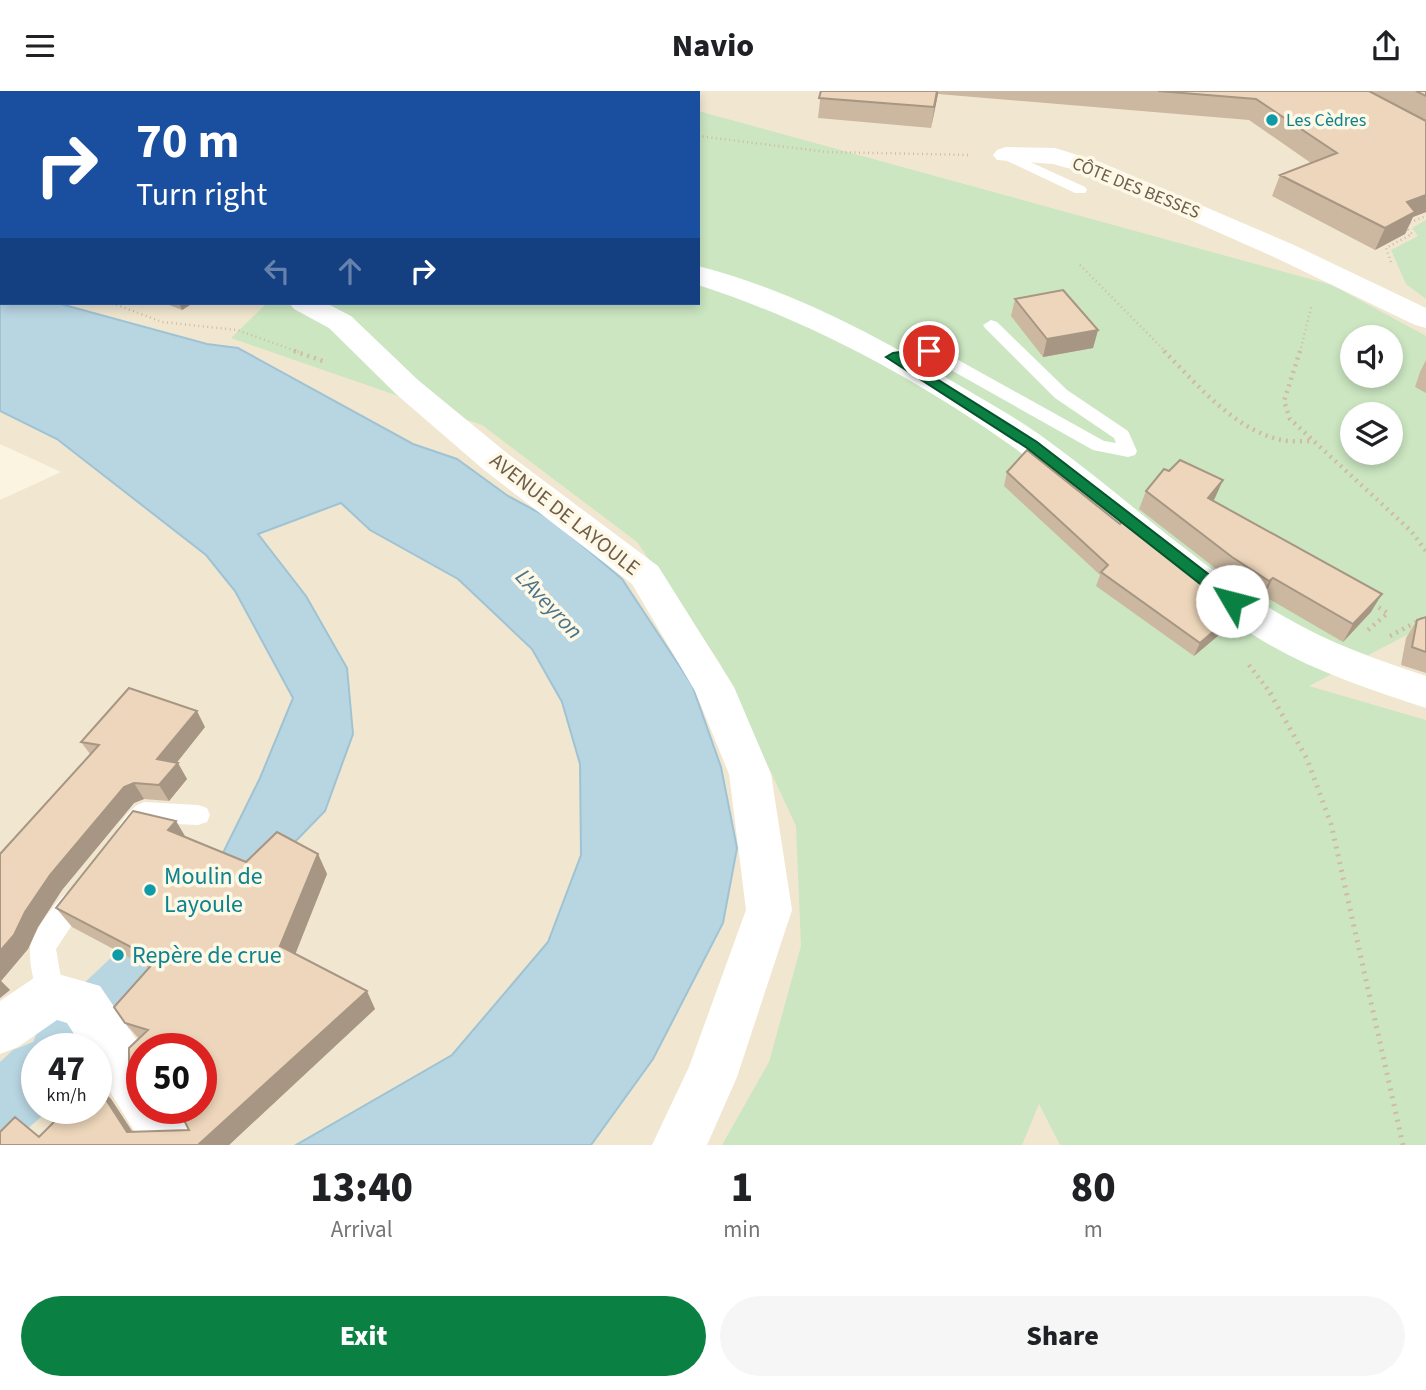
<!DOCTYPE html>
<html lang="en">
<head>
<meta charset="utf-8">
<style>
  :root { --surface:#fff; --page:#f6f6f6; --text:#202124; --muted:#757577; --accent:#0b8043 }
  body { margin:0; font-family:"Source Sans 3",sans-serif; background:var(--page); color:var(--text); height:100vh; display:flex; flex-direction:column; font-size:26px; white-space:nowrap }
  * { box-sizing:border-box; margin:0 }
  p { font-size:23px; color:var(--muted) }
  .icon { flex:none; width:38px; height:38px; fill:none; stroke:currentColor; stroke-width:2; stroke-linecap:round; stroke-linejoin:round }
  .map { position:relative; height:1054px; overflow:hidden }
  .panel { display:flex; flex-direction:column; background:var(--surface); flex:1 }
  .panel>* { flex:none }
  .hud { position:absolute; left:0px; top:0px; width:700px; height:214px; box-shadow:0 4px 10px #0003; background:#1a4fa0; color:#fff; overflow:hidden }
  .tools { position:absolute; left:1340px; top:234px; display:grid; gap:14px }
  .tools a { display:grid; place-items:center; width:63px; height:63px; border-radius:50%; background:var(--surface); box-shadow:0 4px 10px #0003; font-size:35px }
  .speed { position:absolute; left:21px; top:942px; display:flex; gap:14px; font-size:35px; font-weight:700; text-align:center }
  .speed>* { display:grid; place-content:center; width:91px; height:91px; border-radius:50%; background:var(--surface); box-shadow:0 4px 10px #0003; line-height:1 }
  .speed small { font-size:18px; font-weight:400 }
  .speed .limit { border:10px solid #d22; background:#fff; color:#111 }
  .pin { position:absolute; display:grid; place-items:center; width:60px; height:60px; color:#fff; margin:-30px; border:4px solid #fff; border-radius:50%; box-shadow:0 2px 7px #0007 }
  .me { position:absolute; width:77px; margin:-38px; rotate:307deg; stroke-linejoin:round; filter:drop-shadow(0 0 5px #0008) }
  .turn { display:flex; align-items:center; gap:24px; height:147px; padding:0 21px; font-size:32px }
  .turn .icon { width:91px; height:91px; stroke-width:2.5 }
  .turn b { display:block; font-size:49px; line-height:60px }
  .lanes { display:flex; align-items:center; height:66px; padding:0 21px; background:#0003; justify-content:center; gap:35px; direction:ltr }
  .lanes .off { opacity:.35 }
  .eta { display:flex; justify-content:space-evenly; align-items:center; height:119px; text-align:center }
  .eta b { font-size:42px; font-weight:800; line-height:49px }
  .cta { display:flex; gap:14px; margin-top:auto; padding:14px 21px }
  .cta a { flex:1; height:80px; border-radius:42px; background:var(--accent); color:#fff; font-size:28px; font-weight:800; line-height:80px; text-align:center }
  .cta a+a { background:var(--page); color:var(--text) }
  header { display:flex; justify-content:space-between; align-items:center; height:91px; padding:0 21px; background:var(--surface); font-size:32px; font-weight:800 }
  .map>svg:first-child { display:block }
</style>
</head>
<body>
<header><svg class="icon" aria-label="menu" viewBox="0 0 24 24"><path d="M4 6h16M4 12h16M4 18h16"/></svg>Navio<svg class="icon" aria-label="share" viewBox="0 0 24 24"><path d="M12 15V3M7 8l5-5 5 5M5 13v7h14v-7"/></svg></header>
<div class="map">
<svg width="1426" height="1054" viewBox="0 0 1426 1054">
  <rect width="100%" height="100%" fill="#faf4e1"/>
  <path fill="#f1e7d0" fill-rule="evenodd" d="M0 0H1426V1054H0V409L61 381 0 353V214L5 212H698V2H2V49ZM1353 247H1391V285H1353ZM1353 324H1391V362H1353ZM37 957H96V1017H37ZM142 957H201V1017H142Z"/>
  <path fill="#cbe6c1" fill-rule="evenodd" d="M0 0H624L630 2H2V30Z
    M698 20 1332 194 1426 245V534L1309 595 1426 629V1054H1060L1039 1013 1022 1054H722L769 971 801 855 796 735 720 572 637 451 482 334 231 247 267 212H698ZM1353 247H1391V285H1353ZM1353 324H1391V362H1353Z
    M1426 129V208L1406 193 1391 159 1418 145 1412 137Z"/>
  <path fill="#b8d5e2" stroke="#9fc3d3" stroke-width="2" d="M0 195 2 212H57L207 253 238 257 413 353 457 368 508 405 551 428 622 488 692 594 721 676 737 757 723 832 653 968 591 1054H296L452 964 548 851 581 764 580 673 562 611 532 558 458 488 370 439 341 412 258 443 306 505 347 577 353 643 325 720 218 830 217 774 260 687 293 607 235 500 206 464 57 348 0 320Z"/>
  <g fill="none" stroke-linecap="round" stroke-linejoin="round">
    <path fill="#b8d5e2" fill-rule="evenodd" d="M197 798 219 806 228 826 219 846 96 971V957H37V1017H51L24 1041 0 1052V971L13 959 33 951 40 934 175 806Z"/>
    <path stroke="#d2ba9f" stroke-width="2.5" stroke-dasharray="1 3.5" stroke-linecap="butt" d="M453 0 462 2
      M698 45 827 61 970 64
      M1391 171 1386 157 1412 143 1404 134 1426 125
      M1080 174 1166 261
      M112 212 162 231 237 239 299 261
      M1300 261 1312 213"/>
    <path stroke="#d2ba9f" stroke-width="4.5" stroke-dasharray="2 5" stroke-linecap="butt" d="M294 260 323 270
      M1164 260C1197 293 1233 338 1281 349 1291 351 1304 350 1314 350
      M1300 260 1284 310 1290 328 1411 440 1426 460
      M1368 539 1388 522 1373 513
      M1390 545 1426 526
      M1249 574 1272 604"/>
    <path stroke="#d2ba9f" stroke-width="5" stroke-dasharray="2 6" stroke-linecap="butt" d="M1270 602 1307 668 1331 733 1403 1054"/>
    <path fill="#fff" fill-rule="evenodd" d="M1006 60 1085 96 1087 99 1085 102H1075L1001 67 999 64Z
      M991 229 997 231 1067 299 1128 340 1137 360 1135 364 1128 366 1093 359 926 265 893 271 885 266C893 257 923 253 935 256L1104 350 1116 352 1114 347 1055 307 985 237 983 234Z
      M144 711 198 714 207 717 210 724 207 731 198 734 150 732C141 744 135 756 118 750L115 743C121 730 131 715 144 711Z
      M79 793 88 796 92 804 56 858 64 904 60 913 51 917 42 913C35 899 29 874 30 858 31 841 64 798 79 793Z"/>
    <path fill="#fff" fill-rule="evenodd" d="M1006 56 1055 57 1100 71 1294 154 1426 217V237L1415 234 1274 166 1082 81 1053 73 997 69 993 64 997 59Z
      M51 881 100 895 142 957V1017H181L201 1054H143L96 978V957H83L67 932 57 929 18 956 0 963V910L34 887Z"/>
    <path fill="#fff" fill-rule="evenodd" d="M228 0H253L255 2H229Z
      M0 45H2V60H0Z
      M698 175C792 199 880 246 962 296 991 313 1020 329 1047 349 1127 407 1199 477 1285 526 1329 552 1378 569 1426 585V617C1368 598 1307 578 1255 545 1168 491 1096 416 1013 356 917 288 810 230 698 194Z
      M289 212H326L351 225 418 289 508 363 658 475 734 596 771 683 792 819 737 986 707 1054H652L689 976 746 819 729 683 695 600 632 493 484 379 396 303 329 237 294 218Z"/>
  </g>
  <path fill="#ccb8a1" d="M821 0H1369L1371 1 1372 0H1426V121L1413 126 1405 143 1375 159 1272 105 1280 84 1311 72 1249 29 938 3 931 37 818 27Z
    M1015 208 1098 239 1093 257 1043 266 1011 225Z
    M164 212H193L182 219Z
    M1426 269V302L1415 296 1420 281Z
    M1169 380 1215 407 1213 410 1371 521 1343 551 1264 505 1261 508 1224 484 1139 418 1146 400Z
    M1007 381 1120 433 1238 519 1232 533 1194 565 1096 495 1100 484 1004 395Z
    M1426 526V582L1401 574 1406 547 1417 529Z
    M205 636 177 671 187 688 169 710 144 708 134 712 62 799 38 836 28 858 1 890 10 899 0 907V763L90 663 81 651Z
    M176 730 185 746 246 771 318 763 327 783 295 863 375 918 229 1054H0L39 1046 111 1008 133 1041 189 1039 201 1017 142 957V1011L129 998 139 948 125 932 149 877 72 836 56 817Z"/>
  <path fill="#a69683" d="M937 0H938V3L931 37Z
    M1426 104V121L1413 126 1405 143 1375 159 1385 137 1407 111Z
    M179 212H193L182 219Z
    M1098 239 1093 257 1043 266 1047 248Z
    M1223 389 1215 407 1201 425 1208 407Z
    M1273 487 1264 505 1261 508 1269 490Z
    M1382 503 1371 521 1343 551 1353 533Z
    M1238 519 1232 533 1194 565 1200 552Z
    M197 620 205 636 167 684 157 668Z
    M178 672 187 688 169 710 159 694Z
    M134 692 144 708 134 712 62 799 38 836 28 858 1 890 10 899 0 907V860L50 784 124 696Z
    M176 730 188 750 168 739Z
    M318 763 327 783 291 874 280 855Z
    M367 900 375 918 229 1054H198Z
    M96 992 111 1008 141 1054 127 1041Z"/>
  <path fill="#edd6bb" stroke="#a69683" stroke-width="2" d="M821 0H937L934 16 819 7Z
    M1158 0H1369L1426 30V104L1407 111 1415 121 1385 137 1280 84 1337 62 1256 8Z
    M1416 0H1426V5Z
    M1063 199 1098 239 1047 248 1015 208Z
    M1027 359 1120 433 1122 430 1238 519 1200 552 1101 481 1108 474 1007 381Z
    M1180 369 1223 389 1208 407 1382 503 1353 533 1273 487 1269 490 1232 466 1146 400 1164 378 1169 380Z
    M1426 526V561L1412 556 1417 529Z
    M129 597 197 620 157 668 178 672 159 694 134 692 124 696 50 784 25 821 14 844 0 860V763L99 654 81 651Z
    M133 720 176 730 168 739 246 771 277 741 318 763 280 855 367 900 198 1054H0V1041L15 1026 39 1046 68 1017H96V993L127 1041 189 1039 178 1017H201V957H142V998H129V957L148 939 125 932 114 916 156 869 56 817Z"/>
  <path fill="#0b8043" stroke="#07532c" stroke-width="2" d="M929 257 933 258V263L905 268 1037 351 1238 506 1240 510 1238 514H1227L1027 357 886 266 893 262Z"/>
  <g fill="#0f9aa8" stroke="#fef8e7" stroke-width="2.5">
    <circle cx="1272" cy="29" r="7"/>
    <circle cx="150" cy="799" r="7"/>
    <circle cx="118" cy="864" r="7"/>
  </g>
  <g text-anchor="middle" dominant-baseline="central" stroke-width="7" stroke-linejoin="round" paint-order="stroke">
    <g font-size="18" fill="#0d838f" stroke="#fef8e7" text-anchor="start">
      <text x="1286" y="29">Les Cèdres</text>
    </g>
    <g font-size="18" fill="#6f5d4a" stroke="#fef8e7">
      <text transform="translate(1136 97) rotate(22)">CÔTE DES BESSES</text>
    </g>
    <g font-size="21" fill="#6f5d4a" stroke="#fef8e7">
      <text transform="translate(565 423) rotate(38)">AVENUE DE LAYOULE</text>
    </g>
    <g font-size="23" font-style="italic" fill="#497488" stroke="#fef8e7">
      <text transform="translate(549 513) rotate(47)">L'Aveyron</text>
    </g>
    <g font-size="24" fill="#0d838f" stroke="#fef8e7" text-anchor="start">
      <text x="164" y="785">Moulin de<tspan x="164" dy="28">Layoule</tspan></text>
      <text x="132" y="864">Repère de crue</text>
    </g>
  </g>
</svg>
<div class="tools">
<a><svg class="icon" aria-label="sound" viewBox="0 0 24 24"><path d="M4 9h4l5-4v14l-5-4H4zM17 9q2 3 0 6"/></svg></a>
<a><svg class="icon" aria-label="layers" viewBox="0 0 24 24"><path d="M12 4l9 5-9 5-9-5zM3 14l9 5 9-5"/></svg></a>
</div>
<div class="speed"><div>47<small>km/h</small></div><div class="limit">50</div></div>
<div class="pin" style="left:929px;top:260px;background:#d93025"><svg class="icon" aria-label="arrive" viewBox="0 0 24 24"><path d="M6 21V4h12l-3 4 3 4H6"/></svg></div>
<svg class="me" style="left:1232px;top:510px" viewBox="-20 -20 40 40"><circle r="19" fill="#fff"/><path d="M0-13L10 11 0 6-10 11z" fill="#0b8043"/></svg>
<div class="hud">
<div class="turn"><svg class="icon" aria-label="right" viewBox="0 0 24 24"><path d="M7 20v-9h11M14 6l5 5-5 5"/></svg><div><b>70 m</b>Turn right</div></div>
<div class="lanes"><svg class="icon off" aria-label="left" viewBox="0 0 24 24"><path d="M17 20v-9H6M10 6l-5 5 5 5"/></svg><svg class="icon off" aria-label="ahead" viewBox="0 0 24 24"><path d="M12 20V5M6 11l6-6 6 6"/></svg><svg class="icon" aria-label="right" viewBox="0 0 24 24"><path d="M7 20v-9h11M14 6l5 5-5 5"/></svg></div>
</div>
</div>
<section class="panel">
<div class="eta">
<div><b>13:40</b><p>Arrival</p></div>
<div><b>1</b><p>min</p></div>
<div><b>80</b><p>m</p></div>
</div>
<div class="cta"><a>Exit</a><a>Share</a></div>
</section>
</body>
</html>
